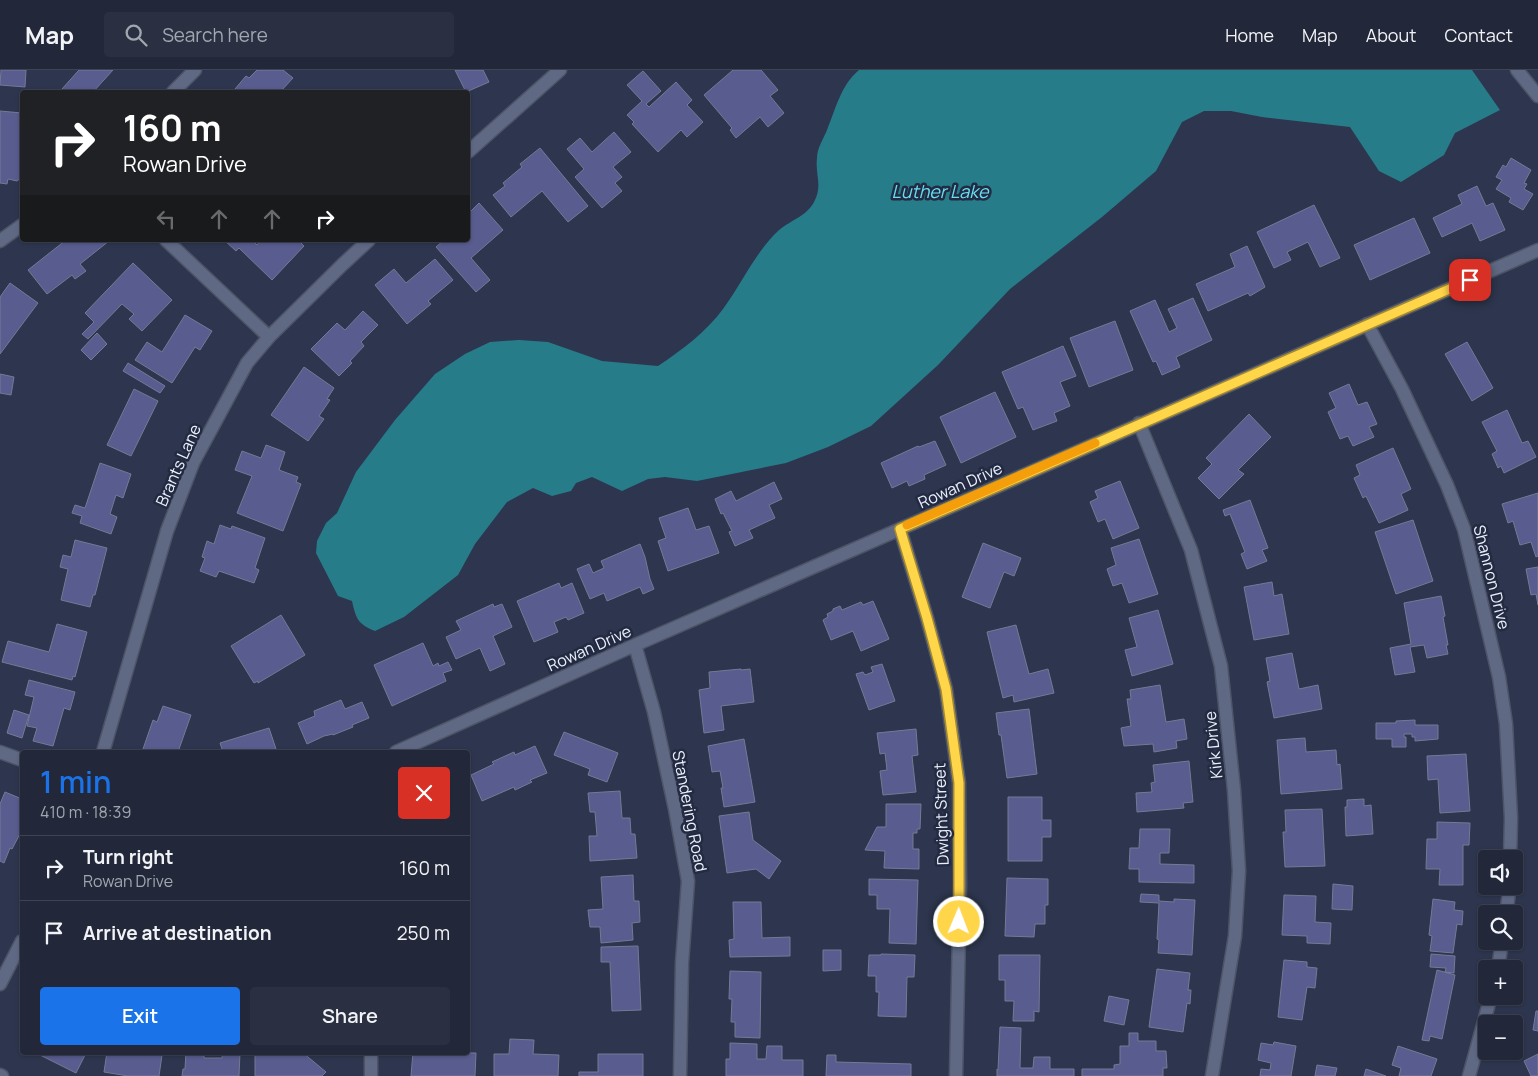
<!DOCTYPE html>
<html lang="en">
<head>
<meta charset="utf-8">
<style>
  :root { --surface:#22283a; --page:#2a3042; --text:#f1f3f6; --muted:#a2a6af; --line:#3f4454; --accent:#1a73e8 }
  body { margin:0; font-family:Manrope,sans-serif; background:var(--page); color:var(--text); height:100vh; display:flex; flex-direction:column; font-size:19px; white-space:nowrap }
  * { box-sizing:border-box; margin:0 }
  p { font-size:16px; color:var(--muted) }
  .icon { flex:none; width:28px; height:28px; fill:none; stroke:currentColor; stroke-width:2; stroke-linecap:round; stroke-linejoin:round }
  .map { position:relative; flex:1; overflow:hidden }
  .sheet { position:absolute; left:20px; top:680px; width:450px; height:305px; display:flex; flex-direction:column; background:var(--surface); border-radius:5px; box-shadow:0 1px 4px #0004,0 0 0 1px var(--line) }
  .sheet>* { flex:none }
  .guide { position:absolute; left:20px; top:20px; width:450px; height:152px; border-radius:5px; box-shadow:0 1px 4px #0004,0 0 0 1px var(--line); background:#202124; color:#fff; overflow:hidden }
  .controls { position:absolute; left:1478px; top:780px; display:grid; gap:10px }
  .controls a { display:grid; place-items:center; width:45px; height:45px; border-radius:5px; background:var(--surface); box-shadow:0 1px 4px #0004,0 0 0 1px var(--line); font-size:25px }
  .pin { position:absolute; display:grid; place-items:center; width:42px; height:42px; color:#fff; margin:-21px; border-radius:10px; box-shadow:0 2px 8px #0006 }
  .me { position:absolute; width:55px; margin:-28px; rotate:1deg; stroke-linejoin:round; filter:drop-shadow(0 0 4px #0008) }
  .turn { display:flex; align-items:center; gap:18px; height:105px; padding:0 20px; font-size:22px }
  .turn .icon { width:65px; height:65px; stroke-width:2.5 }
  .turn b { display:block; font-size:35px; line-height:42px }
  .lanes { display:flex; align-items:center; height:48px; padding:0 20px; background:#0003; justify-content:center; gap:25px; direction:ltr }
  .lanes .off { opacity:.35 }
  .round { display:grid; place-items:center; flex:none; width:52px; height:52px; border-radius:5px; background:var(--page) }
  .headline { display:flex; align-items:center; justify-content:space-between; height:85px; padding:0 20px }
  h1 { font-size:30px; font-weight:600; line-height:38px; color:var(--accent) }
  .cta { display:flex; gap:10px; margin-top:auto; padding:10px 20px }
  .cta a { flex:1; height:58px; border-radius:5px; background:var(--accent); color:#fff; font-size:20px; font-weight:600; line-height:58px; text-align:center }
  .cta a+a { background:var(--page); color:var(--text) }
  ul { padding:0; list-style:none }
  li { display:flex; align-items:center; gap:15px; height:65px; padding:0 20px; border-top:1px solid var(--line) }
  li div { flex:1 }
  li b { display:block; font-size:19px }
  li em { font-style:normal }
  header { display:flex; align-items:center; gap:30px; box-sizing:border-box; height:70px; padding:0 25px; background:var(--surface); border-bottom:1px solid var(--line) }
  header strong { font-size:24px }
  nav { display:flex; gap:28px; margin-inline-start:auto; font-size:18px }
  .search { width:350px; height:45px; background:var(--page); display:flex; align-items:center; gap:12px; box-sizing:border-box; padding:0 18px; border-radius:5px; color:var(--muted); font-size:19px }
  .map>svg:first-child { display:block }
</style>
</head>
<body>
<header>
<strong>Map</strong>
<div class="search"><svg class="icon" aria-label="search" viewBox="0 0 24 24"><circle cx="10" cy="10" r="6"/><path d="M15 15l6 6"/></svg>Search here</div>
<nav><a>Home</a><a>Map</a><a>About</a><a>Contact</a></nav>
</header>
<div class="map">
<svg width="1538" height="1006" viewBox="0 0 1538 1006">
  <rect width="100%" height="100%" fill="#2d364e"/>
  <path fill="#277c89" d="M859 0H1472L1500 40 1455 63 1444 85 1401 112 1379 101 1350 57 1262 47 1231 41H1204L1182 52 1156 101 1102 147 1010 219 938 295 871 356 828 377 786 393 697 411 665 407 648 409 622 421 592 407 576 413 571 421 552 426 533 418 507 432 475 474 458 505 404 547 375 561C358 554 356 549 352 531L338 526 316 483 317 471 326 453 337 443 356 402 395 350 435 304 465 284 490 272 519 270 548 272 602 291 658 296C682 280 706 262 723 239 742 213 755 183 778 161 789 151 807 146 814 132 823 115 815 106 817 88 817 78 824 68 827 60 836 38 841 15 859 0Z"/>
  <path fill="#585c8e" stroke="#767995" d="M1 0H26L25 17 0 15Z
    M79 0H113L93 22H65L62 19Z
    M257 0H283L293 8 280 22H238L235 19 246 6 249 8Z
    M455 0H483L489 12 466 22Z
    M733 0H761L778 20 770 26 784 43 768 57 760 47 736 68 730 60 732 58 704 25Z
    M643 1 661 21 646 34 649 37 676 12 692 30 687 35 703 52 687 67 681 60 658 82 632 54 634 52 627 45 642 31 627 15Z
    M0 41 22 43 20 69H22V107L17 111 8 109 7 114 0 113Z
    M614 62 631 82 613 97 622 107 615 113 622 121 602 138 575 107 584 99 567 79 580 68 592 82Z
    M540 78 588 136 568 152 542 121 511 147 493 125 505 116 503 113 522 97 520 94Z
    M1511 88 1531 100 1524 113 1527 114 1524 119 1533 124 1523 140 1509 132 1511 128 1496 119 1502 110 1496 107 1503 95 1506 97Z
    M1477 116 1486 136 1493 133 1505 160 1480 171 1472 153 1442 167 1433 148 1462 134 1458 125Z
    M479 133 503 160 471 188 490 210 476 222 436 177 444 170H468V144Z
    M1314 135 1340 188 1320 197 1308 172 1287 182 1291 190 1274 198 1257 162Z
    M1414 148 1430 183 1370 210 1354 175Z
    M66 170 109 171 80 194 86 201 75 209 72 205 47 224 28 200Z
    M224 170H252L257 175 261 170H304L301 173 304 176 272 210 239 178 236 181Z
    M1247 176 1265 217 1250 226 1248 223 1208 241 1196 214 1235 197 1230 184Z
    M435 189 453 210 428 231 431 234 407 254 375 215 394 199 406 213Z
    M133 193 172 230 142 261 129 249 134 244 122 234 88 269 82 264 94 252 85 243Z
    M10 213 38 233 0 284V227Z
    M1193 228 1212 270 1176 287 1180 297 1162 305 1156 291 1153 292 1130 241 1155 230 1169 262 1177 258 1168 239Z
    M363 241 378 255 361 272 364 276 350 291 352 293 339 306 311 279 337 253 345 260Z
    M185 245 212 261 200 280 195 277 172 313 135 290 147 272 162 282Z
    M1115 251 1133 300 1089 317 1070 268Z
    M97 263 107 274 91 290 81 280Z
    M1467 272 1493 318 1472 331 1445 284Z
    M1063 276 1076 306 1060 312 1070 336 1054 343 1057 351 1033 360 1023 337 1018 339 1002 302Z
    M128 293 165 316 160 323 123 301Z
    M304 297 334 318 327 329 330 330 319 346 324 349 308 371 271 345Z
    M0 304 14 307 11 325 0 323Z
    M1349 314 1358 335 1367 332 1377 354 1369 357 1374 367 1353 376 1348 366 1340 369 1328 342 1336 338 1329 323Z
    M134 319 158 331 131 386 107 375Z
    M995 322 1016 367 961 393 940 347Z
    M1507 340 1522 373 1528 371 1536 387 1504 403 1501 396 1498 398 1492 384 1497 381 1482 352Z
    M1249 344 1271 367 1238 400 1244 404 1219 429 1198 408 1212 394 1206 388Z
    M935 371 946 395 924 405 925 409 909 416 907 411 892 418 881 393 918 376 919 377Z
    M266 375 285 382 279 400 298 407 296 412 301 414 283 461 237 443 252 406 235 400 242 381 261 388Z
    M1393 378 1411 419 1401 424 1408 440 1379 453 1366 426 1363 428 1354 408 1360 405 1356 395Z
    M100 393 131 404 123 428 116 425 110 444 117 447 111 464 80 453 82 446 72 443 75 435 85 438Z
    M1120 411 1139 458 1113 469 1105 449 1098 452 1090 432 1098 428 1095 421Z
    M774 412 782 429 769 435 775 448 749 460 753 468 735 476 729 462 732 461 723 443 721 444 715 429 731 421 736 431Z
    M1538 423V486L1536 487 1531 472 1520 475 1513 451 1508 453 1502 434Z
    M1250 430 1268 478 1262 480 1267 491 1247 499 1241 484 1245 482 1230 444 1225 446 1223 440Z
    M688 438 696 460 709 456 719 483 668 501 658 471 666 468 659 448Z
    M1413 450 1433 511 1396 524 1375 462Z
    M220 455 231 459 232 456 265 468 255 498 259 500 254 513 219 501 216 507 200 501 205 488 202 487 207 471 214 474Z
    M1139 469 1158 524 1129 533 1122 513 1113 516 1107 499 1116 495 1111 478Z
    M75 470 107 478 95 525H93L90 537 61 530 68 499 60 497 63 485 71 487Z
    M983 473 1021 488 1014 506 1004 502 990 538 962 527Z
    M640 474 645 487 650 509 654 519 643 524 640 517 607 531 604 523 590 529 577 499 589 494 593 503 604 498 601 491Z
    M1538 497V535L1536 524 1531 525 1526 499Z
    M1272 512 1274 526 1282 524 1289 564 1254 570 1244 517Z
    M559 513 561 518 572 513 584 543 568 550 566 547 554 552 558 562 534 572 517 531Z
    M1441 526 1445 546 1443 547 1448 575H1446L1448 584 1427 588 1424 575 1410 577 1415 602 1395 605 1390 578 1411 574 1404 533Z
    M873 531 889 569 861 581 853 561 831 570 823 550 828 547 827 544 833 541V539L840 536 842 540 861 532 863 535Z
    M493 534 494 537 502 534 512 557 493 566 505 594 490 601 480 578 456 589 446 567 461 560 456 551Z
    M1158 540 1173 594 1132 606 1125 580 1137 577 1129 548Z
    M281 545 305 585 258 613V611L254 613 231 576Z
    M57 554 87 562 75 607 73 606 72 610 2 592 8 571 49 582Z
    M1016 555 1029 604 1048 599 1054 623 1014 632 1013 625 1003 628 987 562Z
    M423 573 433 596 438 593 439 596 448 592 452 600 443 603 446 611 392 636 374 595Z
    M1292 583 1299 619 1318 615 1322 639 1274 648 1267 612 1270 611 1266 588Z
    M882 594 895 631 869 640 856 604 863 602 865 605 873 602 871 597Z
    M741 599V600L750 599 754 632 721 636 724 660 704 663 699 620 710 618 709 602Z
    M29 610 75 622 70 640 64 638 53 676 33 671 37 658 27 656 34 627 25 625Z
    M1160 615 1166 652 1184 649 1187 669 1176 671 1177 678 1154 682 1153 674 1124 676 1121 658 1131 656 1127 629H1131L1130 620Z
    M341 630 345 639 362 632 369 648 352 655 353 657 333 665V664L324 666 307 674 298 653 315 646 314 641Z
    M163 636 191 645 178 682H142L153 650 157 652Z
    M1029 639 1037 704 1007 708 1001 665H999L996 643Z
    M14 640 29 645 22 668 7 663Z
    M1415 650V655H1438V669L1415 671V667H1412V664H1404V667H1406V677H1392V669H1376V653H1396V651Z
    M269 658 277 682H223L220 673Z
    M916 659 918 685 912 686 916 722 883 725 880 701 887 700 885 683 880 684 877 663Z
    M564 662 618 683 607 712 588 705 590 699 554 685Z
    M1305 668 1306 682 1336 680 1337 695 1340 694 1342 719 1281 724 1277 670Z
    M744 669 755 732 724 737 721 718H723L720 701 712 702 708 676Z
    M535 676 547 703 530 710 532 712 515 720 514 717 482 731 471 705 494 694 492 692 514 682 515 685Z
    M1466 684 1470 741 1440 743 1438 709 1428 710 1427 686Z
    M1189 691 1193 732 1183 733 1184 738 1137 742 1136 723 1152 722 1151 713 1155 712 1153 695Z
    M620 721 622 748H630L631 764H635L637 788 590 791 589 766H597L595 742H590L588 723Z
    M5 722 22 729V760L12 779 10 778 4 793 0 791V734Z
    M1008 727H1042V750H1051V767H1042V791H1008Z
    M1364 729V736L1371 735 1373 764 1346 766 1345 737H1347V730Z
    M886 734H921L920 759H917V763H913V779H919V799L884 798 885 781 865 780 877 757H886Z
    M1322 739 1325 796 1285 797 1283 762H1286L1285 740Z
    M749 742 753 770 781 791 769 809 756 799 727 803 719 746Z
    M1437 752 1470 753 1469 775H1463V815H1439L1440 799H1426L1427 769H1437Z
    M1140 759H1170L1169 783H1160V794L1194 795V813L1139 812V799H1129L1130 778H1139Z
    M633 805 634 831H639L640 852 632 853 633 870 601 873 600 857H590L588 840 603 839 601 807Z
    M1007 808 1048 809V835H1045V854H1035L1034 867 1005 866Z
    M869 809 918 810 916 874 889 873 890 839H877V825H869Z
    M1333 814 1353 816 1352 840 1332 839Z
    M1141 824 1159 825V831L1174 832V829L1195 830 1192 885 1158 883 1159 870 1157 869 1159 833 1140 832Z
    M1284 825 1316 826 1315 852 1331 853 1330 874 1307 873V866L1282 865Z
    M1433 829 1455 832 1454 840 1463 841 1462 855 1457 854 1453 883 1430 881 1432 866 1429 865Z
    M733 832H761L762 868 790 867V886L730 887 729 870 734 869Z
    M638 876 641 940 612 941 610 892H601V877Z
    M823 880H841V900L823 901Z
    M881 884 915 885 914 907H907L906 947 878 946 879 922H876V906H868L869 885H881Z
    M1431 884 1455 886 1454 903 1445 902 1446 898 1430 897Z
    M999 885H1040L1039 942 1034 941V951H1013L1014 931H1005V910H999Z
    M1284 890 1307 892V897L1317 898 1315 918 1307 917 1302 950 1278 947Z
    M1157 899 1190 903 1188 920H1191L1190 934 1187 933 1183 962 1149 957Z
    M1437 900 1455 905 1442 969 1430 966 1429 971 1422 970Z
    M730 901 761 902 760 968 735 967V952H731L732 929H729Z
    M1109 926 1129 930 1124 955 1104 951Z
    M1536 941H1538V961L1533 960Z
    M1000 957 1021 958 1020 998H1033L1034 987H1050V999H1074V1006H997V999L998 1000Z
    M1129 963H1138V971H1156V981H1166L1167 998H1163V1006H1082V999H1114V995L1120 994V976H1129Z
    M510 969 534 970 533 984 559 985 558 1006H494V984H509Z
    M1274 972 1296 976 1291 1006H1260L1261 999 1270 1000 1271 993 1258 990 1261 973 1273 975Z
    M730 973 757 974V989H766L767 976H782V990H803V1006H726V989H730Z
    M1398 976 1437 989 1431 1006H1399L1401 998 1392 995Z
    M34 982H84L86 983 76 1003Z
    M107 982H144L162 985 159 1006H128L104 1002Z
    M186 982H204V988H222L223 982H240L239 1006H182L183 999H185Z
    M255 982H302L326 1002 322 1006H255Z
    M413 982 476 983 475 1006H411Z
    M598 984H643V1006H579V1002H598Z
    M1538 984V1006H1531L1524 991Z
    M827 985H836V992L911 994V1006H826Z
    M1317 995 1337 998 1335 1006H1315Z
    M1366 999 1386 1006H1364Z"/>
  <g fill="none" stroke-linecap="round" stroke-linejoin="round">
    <g stroke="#4d5467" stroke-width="15">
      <path id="street" d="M1517 0 1538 26
        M173 22 195 0
        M468 82 560 0
        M166 170 269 267
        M0 171 22 155
        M1367 254 1402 319 1447 415 1464 459 1499 607 1506 654 1511 748 1510 789
        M1139 353 1191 480 1221 596 1234 720 1239 801 1235 866 1212 1006
        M900 459 927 548 946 619 959 713 960 814 956 1006
        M635 575 654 642 675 739 688 811 682 893 680 1006
        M0 682 22 690
        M103 682 167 461 193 393 247 293 269 267 342 195 369 170
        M396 682 635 575 1538 180
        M1506 844 1510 816
        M1498 899 1502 871
        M0 914 22 871
        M371 982V1006
        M0 1005 2 1006
        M1469 1006 1491 926"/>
    </g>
    <use href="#street" stroke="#5f6984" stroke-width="12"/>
  </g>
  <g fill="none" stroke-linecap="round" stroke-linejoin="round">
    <g stroke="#a68a30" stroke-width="12">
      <path id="route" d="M959 852V713L946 619 927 548 900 459 1470 210"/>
    </g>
    <use href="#route" stroke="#ffd54a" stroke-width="9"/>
    <path stroke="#f59e0b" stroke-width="9" d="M907 455 1095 373"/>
  </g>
  <g text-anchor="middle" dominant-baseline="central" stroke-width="5" stroke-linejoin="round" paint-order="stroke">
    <g font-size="16" fill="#ebf0fc" stroke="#232b43">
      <text transform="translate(178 395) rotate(-66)">Brants Lane</text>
      <text transform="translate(960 415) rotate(-24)">Rowan Drive</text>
      <text transform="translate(1492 507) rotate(76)">Shannon Drive</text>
      <text transform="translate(589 578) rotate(-24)">Rowan Drive</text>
      <text transform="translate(1213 675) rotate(-96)">Kirk Drive</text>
      <text transform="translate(690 741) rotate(79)">Standering Road</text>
      <text transform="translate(941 744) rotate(-92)">Dwight Street</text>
    </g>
    <g font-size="18" font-style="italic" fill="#66dff3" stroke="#232b43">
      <text x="940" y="121">Luther Lake</text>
    </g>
  </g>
</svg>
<div class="controls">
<a><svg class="icon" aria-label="sound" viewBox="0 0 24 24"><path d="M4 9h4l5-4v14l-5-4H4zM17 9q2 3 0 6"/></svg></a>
<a><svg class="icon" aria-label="search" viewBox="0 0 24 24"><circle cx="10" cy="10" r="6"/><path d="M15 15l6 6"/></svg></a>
<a>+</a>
<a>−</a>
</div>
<div class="pin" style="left:1470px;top:210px;background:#d93025"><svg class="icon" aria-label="arrive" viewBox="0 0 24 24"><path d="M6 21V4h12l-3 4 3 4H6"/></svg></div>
<svg class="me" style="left:959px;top:852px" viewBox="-20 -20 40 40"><circle r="17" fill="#ffd54a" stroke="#fff" stroke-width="3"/><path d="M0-11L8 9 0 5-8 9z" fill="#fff"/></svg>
<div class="guide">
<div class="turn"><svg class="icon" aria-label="right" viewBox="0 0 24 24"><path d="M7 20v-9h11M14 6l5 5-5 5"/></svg><div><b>160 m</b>Rowan Drive</div></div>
<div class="lanes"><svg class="icon off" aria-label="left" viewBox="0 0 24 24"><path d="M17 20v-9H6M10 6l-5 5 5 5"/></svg><svg class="icon off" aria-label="ahead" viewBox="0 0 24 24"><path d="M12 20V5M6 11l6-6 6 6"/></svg><svg class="icon off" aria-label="ahead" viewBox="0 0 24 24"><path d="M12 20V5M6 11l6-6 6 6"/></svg><svg class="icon" aria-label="right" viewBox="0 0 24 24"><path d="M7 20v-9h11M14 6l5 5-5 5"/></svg></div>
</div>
<section class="sheet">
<div class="headline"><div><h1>1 min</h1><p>410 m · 18:39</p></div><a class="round" style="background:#d93025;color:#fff"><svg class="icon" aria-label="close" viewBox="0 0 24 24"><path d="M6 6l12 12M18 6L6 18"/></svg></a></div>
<ul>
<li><svg class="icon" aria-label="right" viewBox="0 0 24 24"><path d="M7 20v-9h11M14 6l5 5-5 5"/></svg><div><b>Turn right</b><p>Rowan Drive</p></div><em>160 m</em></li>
<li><svg class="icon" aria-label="arrive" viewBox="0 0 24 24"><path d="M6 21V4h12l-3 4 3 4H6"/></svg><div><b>Arrive at destination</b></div><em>250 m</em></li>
</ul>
<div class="cta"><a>Exit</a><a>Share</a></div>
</section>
</div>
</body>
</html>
